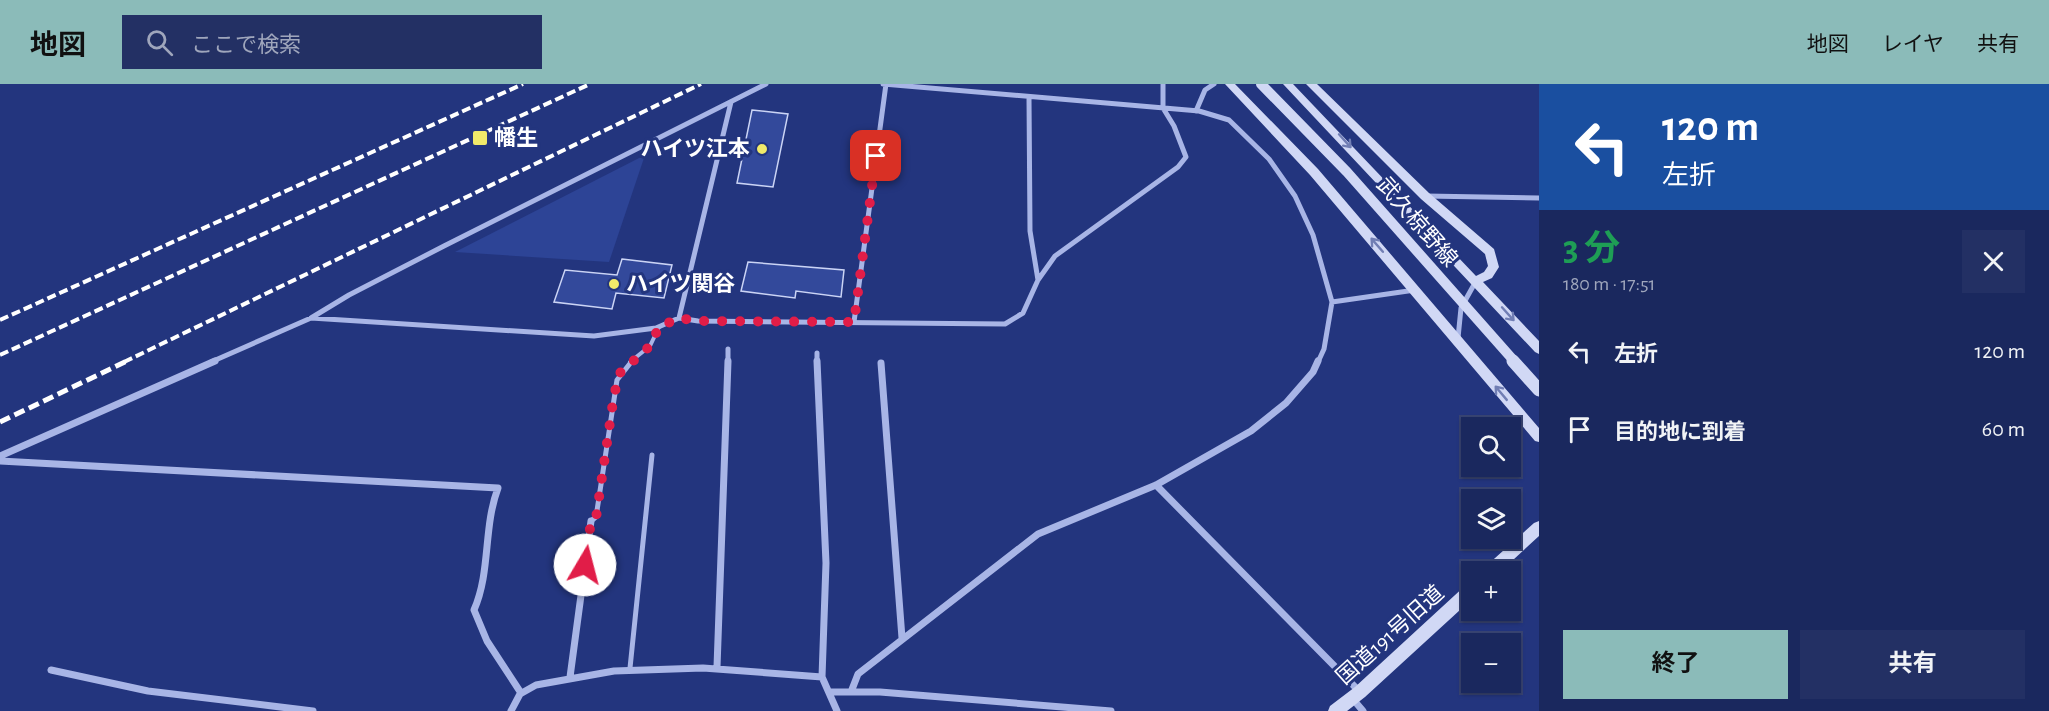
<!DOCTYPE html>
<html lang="ja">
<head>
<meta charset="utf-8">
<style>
  :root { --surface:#1a285e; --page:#233064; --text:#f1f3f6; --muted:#9fa6bc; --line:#384473; --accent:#8bbbb9 }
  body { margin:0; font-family:"Alegreya Sans","Noto Sans JP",sans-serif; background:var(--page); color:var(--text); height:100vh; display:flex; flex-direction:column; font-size:22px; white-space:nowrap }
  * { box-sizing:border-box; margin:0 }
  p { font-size:20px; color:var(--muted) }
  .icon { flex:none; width:33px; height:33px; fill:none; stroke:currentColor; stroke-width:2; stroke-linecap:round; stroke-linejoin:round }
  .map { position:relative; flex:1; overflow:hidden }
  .panel { display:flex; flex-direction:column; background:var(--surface); width:510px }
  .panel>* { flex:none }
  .hud { background:#1a4fa0; color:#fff; overflow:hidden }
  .fabs { position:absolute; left:1461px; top:333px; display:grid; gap:12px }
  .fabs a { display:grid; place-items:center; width:60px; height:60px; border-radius:0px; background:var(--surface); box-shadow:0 2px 4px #0004,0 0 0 2px var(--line); font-size:30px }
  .pin { position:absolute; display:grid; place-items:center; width:51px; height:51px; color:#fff; margin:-26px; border-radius:12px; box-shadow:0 3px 9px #0006 }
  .me { position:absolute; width:66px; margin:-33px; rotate:8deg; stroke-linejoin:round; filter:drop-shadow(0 0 4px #0008) }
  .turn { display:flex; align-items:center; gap:21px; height:126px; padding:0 24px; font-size:27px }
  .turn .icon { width:78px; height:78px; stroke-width:2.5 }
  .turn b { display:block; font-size:42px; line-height:51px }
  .round { display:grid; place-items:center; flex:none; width:63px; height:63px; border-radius:0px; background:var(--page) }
  .overview { display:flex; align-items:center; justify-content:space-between; height:102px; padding:0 24px }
  h1 { font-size:36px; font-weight:700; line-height:45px; color:#1e9e55 }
  .cta { display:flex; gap:12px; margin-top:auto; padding:12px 24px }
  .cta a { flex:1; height:69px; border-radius:0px; background:var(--accent); color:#111; font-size:24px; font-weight:700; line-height:69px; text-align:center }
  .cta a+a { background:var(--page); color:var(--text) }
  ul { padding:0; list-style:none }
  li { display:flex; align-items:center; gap:18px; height:78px; padding:0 24px }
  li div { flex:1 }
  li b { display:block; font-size:22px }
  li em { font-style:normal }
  header { display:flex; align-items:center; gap:36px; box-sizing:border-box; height:84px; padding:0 30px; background:var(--accent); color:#111 }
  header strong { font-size:28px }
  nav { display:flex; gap:33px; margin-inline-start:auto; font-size:21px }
  .search { width:420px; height:54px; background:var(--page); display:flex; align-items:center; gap:15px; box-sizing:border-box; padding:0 21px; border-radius:0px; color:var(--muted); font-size:22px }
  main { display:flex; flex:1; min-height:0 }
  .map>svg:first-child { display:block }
</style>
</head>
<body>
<header>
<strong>地図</strong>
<div class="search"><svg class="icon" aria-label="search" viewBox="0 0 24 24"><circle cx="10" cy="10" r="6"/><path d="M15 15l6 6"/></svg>ここで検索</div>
<nav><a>地図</a><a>レイヤ</a><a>共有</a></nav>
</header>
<main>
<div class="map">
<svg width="1539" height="627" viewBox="0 0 1539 627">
  <rect width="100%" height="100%" fill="#23357e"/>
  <path fill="#2d4496" d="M645 71 609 178 455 168Z"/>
  <path fill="#33499b" stroke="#cbd4f5" stroke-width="1.5" d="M752 26 788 30 773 103 737 99Z
    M622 175 672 181 664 214 616 209 612 225 554 218 565 186 617 191Z
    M748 178 844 186 841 213 796 207 795 214 741 207Z"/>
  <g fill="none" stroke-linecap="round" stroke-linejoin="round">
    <path stroke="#a8b5e6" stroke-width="4" d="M630 278 650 262 659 243"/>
    <path stroke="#a8b5e6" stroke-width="5" d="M591 437 596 433 617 296 632 277
      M630 584 652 371"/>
    <path stroke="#a8b5e6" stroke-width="5" d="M883 0 1199 27 1229 36 1269 75 1295 112 1313 151 1332 218 1324 265 1318 278
      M1029 14 1030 147 1038 196
      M1196 27 1205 6 1214 0
      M1426 112 1539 114
      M1332 218 1415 206
      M311 234 594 252 656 244 679 234 698 237 1005 240 1023 229 1038 196 1055 172 1178 83 1186 73 1174 42 1163 24V0
      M679 234 731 18
      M854 238 886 0
      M1458 254 1461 224 1476 197
      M817 269V278
      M211 278 311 234 349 211 444 162 766 0
      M728 278V265"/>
    <path stroke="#a8b5e6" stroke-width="7" d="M817 277 826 479 822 593
      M881 279 902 554
      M0 372 215 277
      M0 377 498 404C483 444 491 487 474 526L487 557 521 609
      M1156 401 1360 608
      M717 583 728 277
      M51 586 148 607 313 627
      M570 593 591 437
      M829 608H880L1111 627
      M851 608 858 590 1038 450 1156 401 1251 347 1286 319 1313 288 1318 277
      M1352 614 1363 627
      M511 627 520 610 536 601 614 587 703 584 822 593 837 627"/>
    <path fill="#d1d8f5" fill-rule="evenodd" d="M1225 0H1235L1318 85 1539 344V358L1535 357 1310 91Z
      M1283 0H1293L1476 192 1484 188 1488 182 1485 170 1421 115 1306 0H1317L1429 109 1494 165 1499 183 1492 194 1483 198 1539 257V270L1535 268Z
      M1539 437V452L1500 488H1483L1485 483 1534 439Z
      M1472 499V515L1365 613 1347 627H1328L1330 622 1355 603 1467 500Z"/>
    <path stroke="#fff" stroke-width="4" stroke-dasharray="9 4" stroke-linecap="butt" d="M0 236 523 0
      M0 271 590 0
      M124 278 701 0"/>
    <path stroke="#fff" stroke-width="5" stroke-dasharray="11 5" stroke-linecap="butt" d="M0 338 127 277"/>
    <path stroke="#d1d8f5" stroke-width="10" d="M1261 0 1347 88 1515 278"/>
    <path stroke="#d1d8f5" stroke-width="13" d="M1513 277 1539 306"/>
  </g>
  <defs><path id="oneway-shaft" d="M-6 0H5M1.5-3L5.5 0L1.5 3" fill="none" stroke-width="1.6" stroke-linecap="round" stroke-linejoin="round" transform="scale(1.5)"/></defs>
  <g stroke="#717eb4">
    <use href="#oneway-shaft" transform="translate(1345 57) rotate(48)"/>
    <use href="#oneway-shaft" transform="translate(1377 161) rotate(-131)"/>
    <use href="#oneway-shaft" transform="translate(1508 230) rotate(48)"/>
    <use href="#oneway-shaft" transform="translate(1501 309) rotate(-130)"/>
  </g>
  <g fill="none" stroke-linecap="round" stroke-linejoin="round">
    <path stroke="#e11d48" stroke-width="10" stroke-dasharray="0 18" d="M585 481 591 437 596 434 614 311 620 289 650 262 659 243 679 234 698 237 854 238 876 72"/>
  </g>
  <g fill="#f1ea6a" stroke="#23357e" stroke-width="2">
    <rect x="472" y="46" width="16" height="16" rx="3"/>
    <circle cx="762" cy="65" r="6"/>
    <circle cx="614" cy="200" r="6"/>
  </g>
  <g text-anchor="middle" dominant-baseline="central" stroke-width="6" stroke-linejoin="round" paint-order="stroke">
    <g font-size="22" font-weight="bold" fill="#fff" stroke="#23357e" text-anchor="start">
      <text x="494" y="54">幡生</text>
      <text x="750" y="65" text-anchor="end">ハイツ江本</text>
      <text x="626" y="200">ハイツ関谷</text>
    </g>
    <g font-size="22" fill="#fff" stroke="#23357e">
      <text transform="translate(1417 138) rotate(49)">武久椋野線</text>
      <text transform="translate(1390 551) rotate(-42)">国道191号旧道</text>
    </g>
  </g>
</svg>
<div class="fabs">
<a><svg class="icon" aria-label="search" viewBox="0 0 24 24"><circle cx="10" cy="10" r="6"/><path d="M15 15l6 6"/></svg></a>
<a><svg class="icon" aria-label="layers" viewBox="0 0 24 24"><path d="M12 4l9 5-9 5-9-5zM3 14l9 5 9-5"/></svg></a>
<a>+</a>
<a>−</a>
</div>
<div class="pin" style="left:876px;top:72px;background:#d93025"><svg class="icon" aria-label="arrive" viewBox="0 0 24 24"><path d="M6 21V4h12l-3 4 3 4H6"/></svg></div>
<svg class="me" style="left:585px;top:481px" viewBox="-20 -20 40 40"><circle r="19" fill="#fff"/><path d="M0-13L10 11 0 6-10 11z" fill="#e11d48"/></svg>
</div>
<section class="panel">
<div class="hud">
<div class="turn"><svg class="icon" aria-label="left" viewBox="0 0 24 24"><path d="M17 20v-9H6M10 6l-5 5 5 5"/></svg><div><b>120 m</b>左折</div></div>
</div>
<div class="overview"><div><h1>3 分</h1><p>180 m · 17:51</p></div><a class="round"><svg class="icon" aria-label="close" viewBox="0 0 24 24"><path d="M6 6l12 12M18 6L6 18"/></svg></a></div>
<ul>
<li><svg class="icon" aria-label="left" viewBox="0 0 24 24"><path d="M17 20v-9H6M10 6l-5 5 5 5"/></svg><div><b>左折</b></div><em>120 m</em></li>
<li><svg class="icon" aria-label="arrive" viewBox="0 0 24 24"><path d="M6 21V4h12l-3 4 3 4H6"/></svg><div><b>目的地に到着</b></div><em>60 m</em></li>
</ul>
<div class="cta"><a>終了</a><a>共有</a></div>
</section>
</main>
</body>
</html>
